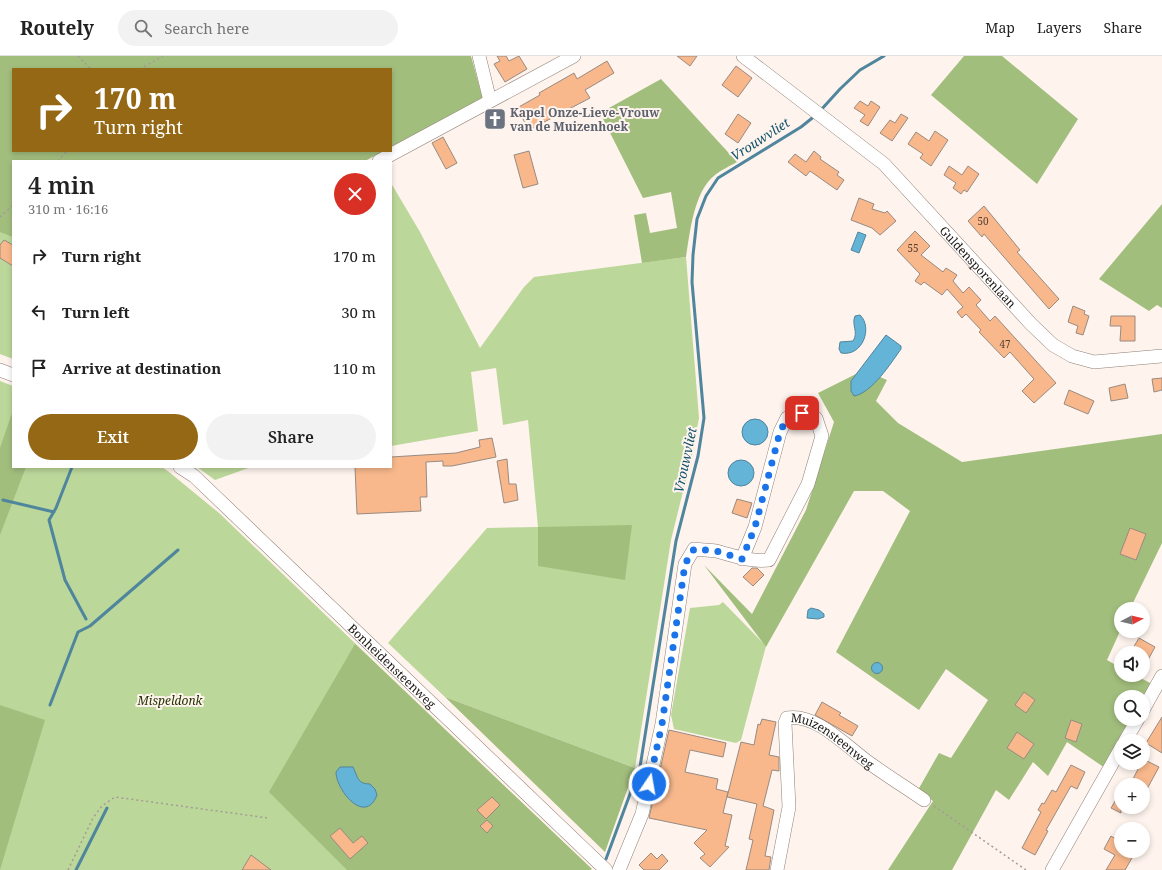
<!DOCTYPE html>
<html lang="en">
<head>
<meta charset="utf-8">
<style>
  :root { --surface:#fff; --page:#f2f2f2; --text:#222; --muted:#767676; --line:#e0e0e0; --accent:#956816 }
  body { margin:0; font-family:"Noto Serif",serif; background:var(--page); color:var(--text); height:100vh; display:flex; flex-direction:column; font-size:15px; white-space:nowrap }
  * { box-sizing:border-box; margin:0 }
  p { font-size:13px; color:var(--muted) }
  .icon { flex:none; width:22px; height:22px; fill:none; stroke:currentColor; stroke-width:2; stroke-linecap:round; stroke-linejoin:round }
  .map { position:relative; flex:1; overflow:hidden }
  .side { position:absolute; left:12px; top:104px; width:380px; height:308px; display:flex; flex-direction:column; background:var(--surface); border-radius:0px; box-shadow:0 2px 6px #0003 }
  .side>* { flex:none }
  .banner { position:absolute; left:12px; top:12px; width:380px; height:84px; border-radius:0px; box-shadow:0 2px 6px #0003; background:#956816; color:#fff; overflow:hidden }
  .needle { width:26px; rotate:83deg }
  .tools { position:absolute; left:1114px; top:546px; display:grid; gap:8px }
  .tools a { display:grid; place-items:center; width:36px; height:36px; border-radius:50%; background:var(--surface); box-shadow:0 2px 6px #0003; font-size:20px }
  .pin { position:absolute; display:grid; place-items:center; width:34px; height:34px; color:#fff; margin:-17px; border-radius:8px; box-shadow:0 2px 6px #0006 }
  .me { position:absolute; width:44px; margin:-22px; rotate:12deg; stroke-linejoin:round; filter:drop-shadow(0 0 3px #0008) }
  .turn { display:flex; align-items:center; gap:14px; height:84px; padding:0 16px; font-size:18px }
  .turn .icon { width:52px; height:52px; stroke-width:2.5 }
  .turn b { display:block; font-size:28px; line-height:34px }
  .round { display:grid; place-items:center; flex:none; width:42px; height:42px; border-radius:21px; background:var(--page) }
  .headline { display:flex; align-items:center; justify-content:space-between; height:68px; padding:0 16px }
  h1 { font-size:24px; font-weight:600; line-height:30px }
  .cta { display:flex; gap:8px; margin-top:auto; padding:8px 16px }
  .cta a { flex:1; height:46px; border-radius:24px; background:var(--accent); color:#fff; font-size:16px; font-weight:600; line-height:46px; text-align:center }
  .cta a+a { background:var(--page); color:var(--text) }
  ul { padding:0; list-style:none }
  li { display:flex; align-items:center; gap:12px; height:56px; padding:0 16px }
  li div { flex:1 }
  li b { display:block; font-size:15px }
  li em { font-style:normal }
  header { display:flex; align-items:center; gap:24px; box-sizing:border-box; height:56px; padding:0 20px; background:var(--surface); border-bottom:1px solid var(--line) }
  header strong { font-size:19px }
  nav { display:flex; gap:22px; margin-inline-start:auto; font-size:14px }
  .search { width:280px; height:36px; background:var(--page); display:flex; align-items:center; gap:10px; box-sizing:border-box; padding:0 14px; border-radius:22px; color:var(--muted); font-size:15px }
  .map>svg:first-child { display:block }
</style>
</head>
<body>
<header>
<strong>Routely</strong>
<div class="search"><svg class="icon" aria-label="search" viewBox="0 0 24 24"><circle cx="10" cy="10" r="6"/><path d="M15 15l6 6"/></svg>Search here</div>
<nav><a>Map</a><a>Layers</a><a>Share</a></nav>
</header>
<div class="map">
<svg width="1162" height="814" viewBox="0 0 1162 814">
  <rect width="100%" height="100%" fill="#fef3ed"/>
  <path fill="#bcd79a" d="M391 127 420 176 480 292 524 231 534 221 686 201 699 362 692 399 671 484 635 712 445 641 388 587 487 472 538 471 528 364 503 369 496 312 471 316 478 375 391 390Z
    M13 167V303L0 298V174Z
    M0 325 13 330V411H162L169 416 219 457 592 814H0Z
    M197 411H251L215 424Z
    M723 546 766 590 741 684 736 687 674 673 671 659 690 552 719 549Z"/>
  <path fill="#a2be7d" d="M0 0H471L483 44 391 91V13H13V95H384L365 105H13V181L0 176Z
    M964 0H1002L1078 63 1037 128 931 39Z
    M661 23 737 106C730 110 721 114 715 119 694 135 690 176 686 201L642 207 634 159 646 157 650 177 677 172 671 136 643 142 600 57Z
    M1162 148V252L1157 249 1149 255 1099 223Z
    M864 314 887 324 876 345 898 367 962 406 1162 378V487L1130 553H1121V573L1107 604 1121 612V619H1135L1152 628 1143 641H1121V663H1133L1105 712 1067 686 1048 720 1033 706 1009 744 996 734 952 814H888L933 745 918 734 939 697 951 702 988 644 946 613 919 654 836 596 910 455 883 435H854L766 591 704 509 752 558 806 454 834 366 818 337Z
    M13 354V411H26L0 479V392Z
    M632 469 625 524 538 510V471Z
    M355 588 592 813 590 814H347L269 736Z
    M445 641 635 712 605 796Z
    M0 649 45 664 0 814Z"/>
  <path fill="#64b4d8" stroke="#4f859d" d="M858 176 866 179 859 197 851 194Z
    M860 259C873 271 863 301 841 297L839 293 840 286 853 285C859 276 851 269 855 260Z
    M886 279 901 290V293C891 307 872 337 854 340L851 335V325Z
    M742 376a13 13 0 1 1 26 0a13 13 0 1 1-26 0Z
    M728 417a13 13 0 1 1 26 0a13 13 0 1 1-26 0Z
    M811 552 819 554 824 558V561L818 563 807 562 808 554Z
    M871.5 612a5.5 5.5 0 1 1 11 0a5.5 5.5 0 1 1-11 0Z
    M340 711H353C358 721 357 728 370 728L375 733 377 739C365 770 336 734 336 716Z"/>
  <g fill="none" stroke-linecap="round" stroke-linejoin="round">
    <path stroke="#4f859d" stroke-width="3" d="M820 55 840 33 860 14 884 0
      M72 411 56 452 49 464 65 524 86 563
      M3 444 54 456
      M50 649 78 576 90 570 178 494
      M606 803 640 711 676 485 698 400 704 362 692 226 693 199 697 163 706 140 718 122 801 71 816 59
      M76 814 107 752"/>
  </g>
  <path fill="#f8b88c" stroke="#998a80" d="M497 0H506L509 5 519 0 527 13 505 26 494 8 500 5Z
    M677 0H697L690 10Z
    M607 5 614 17 585 34 590 42 529 74 517 52 540 39 539 37 574 17 577 23Z
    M736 10 752 22 738 41 722 29Z
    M860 45 868 50 871 45 880 51 868 70 860 65 865 59 854 52Z
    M738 58 751 67 738 87 725 78Z
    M901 58 908 62 892 85 880 77 890 64 895 67Z
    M935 75 948 84 931 110 920 102 923 98 908 88 916 76 929 85Z
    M443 81 457 107 446 113 432 87Z
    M529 95 538 128 523 132 514 99Z
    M814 95 821 101 820 103 839 116 837 119 844 124 837 134 810 115 806 120 788 106 795 98 806 106Z
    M949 110 962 119 968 110 979 118 967 136 964 134 961 138 953 132 956 127 944 119Z
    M859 142 874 148 872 153 885 157 887 155 896 165 880 179 872 172 851 164Z
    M984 150 1020 194 1017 196 1059 243 1049 253 984 178 982 181 968 165Z
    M915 175 930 190 921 199 943 216 946 212 957 219 953 225 963 237 969 231 981 244 976 249 990 265 995 260 1056 327 1034 347 1022 335 1034 323 1010 296 1004 302 979 276 981 274 966 258 962 262 957 256 963 251 947 233 942 239 924 226 921 229 915 225 920 218 897 194Z
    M4 184 13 189V210L0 202V189Z
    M1073 250 1085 255 1084 258 1089 260 1083 279 1076 277 1078 270 1068 266Z
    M1111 260H1135V285H1120L1121 270H1110Z
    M1162 322V334L1154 336 1152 323Z
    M1125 328 1128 342 1111 345 1109 332Z
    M1069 334 1094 345 1088 358 1064 348Z
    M492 382 496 401 452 410H443V405L426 406 427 441H420L421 455 357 458 355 411H391V401L456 397 480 391 479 384Z
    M507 403 509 428H516L518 444 504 447 497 405Z
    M737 443 752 447 747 462 732 457Z
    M1130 472 1146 478 1136 504 1120 498Z
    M752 512H757L764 519 753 530 743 521Z
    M1139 582 1155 591 1143 613V597H1130Z
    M1024 636 1035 644 1026 657 1015 649Z
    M822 646 841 657 839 659 858 670 852 680 815 659Z
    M1162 661V697L1146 687Z
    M762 663 776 666 769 699 779 701V715L772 714 763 750 774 754 765 800 771 801 769 814H746L753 784 749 783 757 748 727 741 741 686 754 689 758 668 760 669Z
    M1071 664 1082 668 1076 686 1065 682Z
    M669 674 726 687 723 701 690 694 685 716 718 723 716 733 728 736 723 757 732 759 725 790 729 791 710 811 700 802 705 798 694 787 707 774 649 762Z
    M1017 676 1034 688 1024 703 1007 692Z
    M1143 703 1159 711 1147 733 1143 729 1132 725 1138 713 1126 707H1143Z
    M1071 709 1085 716 1077 733 1071 730 1046 774 1048 775 1035 799 1022 792 1041 756 1038 754 1042 747 1044 748 1052 734 1056 736Z
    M1121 735V757L1111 752Z
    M492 741 500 749 486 763 477 754Z
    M487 764 493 770 487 777 480 770Z
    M340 772 353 787 362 780 368 787 350 803 330 780Z
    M1111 780 1121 786V795H1136L1125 814H1106L1115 799 1104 793Z
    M651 797 657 803 662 798 668 805 659 814H644L639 809Z
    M251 799 271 814H242Z"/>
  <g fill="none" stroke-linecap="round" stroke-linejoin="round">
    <g stroke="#8f8076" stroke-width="14">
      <g id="minor">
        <path d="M479 0 490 45"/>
        <path id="s1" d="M743 0 884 108 1031 268 1053 289 1072 300 1094 306 1162 300"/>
        <path d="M379 105 574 0"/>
        <path d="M0 314 13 319"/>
        <path id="s2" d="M180 411 194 420 606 814"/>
        <path d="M1143 654 1162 620"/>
        <path d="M1125 685 1138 663"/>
        <path d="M619 814 642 758 662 668 685 508 694 493C701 494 709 494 716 495 735 500 749 506 769 504L808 428 822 380 816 362 802 357 787 362 780 376 755 471 742 503"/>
        <path id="s3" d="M777 814 789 751 785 667 787 662C816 657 846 690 868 706 886 719 905 731 924 744"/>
        <path d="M1052 814 1121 692"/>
      </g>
    </g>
    <path stroke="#a49b97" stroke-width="1.5" stroke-dasharray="2 3" stroke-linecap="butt" d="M78 0 91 13
      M140 13 163 0
      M58 105 67 95
      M0 161 13 149
      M934 750 1026 814
      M68 814 93 762 102 750 115 741 268 762"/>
    <use href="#minor" stroke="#fff" stroke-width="13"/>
  </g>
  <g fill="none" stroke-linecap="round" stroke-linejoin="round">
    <path stroke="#1a73e8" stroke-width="7" stroke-dasharray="0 12.6" d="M649 728 662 668 685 508 694 493 716 495 742 503 755 471 780 376 787 362 802 357"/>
  </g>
  <defs>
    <g id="church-square" transform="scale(1.15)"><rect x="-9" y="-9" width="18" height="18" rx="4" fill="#6b7280" stroke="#fef3ed"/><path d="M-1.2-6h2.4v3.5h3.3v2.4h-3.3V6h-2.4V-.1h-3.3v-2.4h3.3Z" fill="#fff"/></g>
  </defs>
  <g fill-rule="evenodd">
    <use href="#church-square" x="495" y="63"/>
  </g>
  <g text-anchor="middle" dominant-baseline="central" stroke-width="4" stroke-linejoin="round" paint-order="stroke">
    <g font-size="10" fill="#543f32">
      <text x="983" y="165">50</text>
      <text x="913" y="192">55</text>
      <text x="1005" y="288">47</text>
    </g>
    <g font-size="12" font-weight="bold" fill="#5b616d" stroke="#fef3ed" text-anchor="start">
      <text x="510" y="56">Kapel Onze-Lieve-Vrouw<tspan x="510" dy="14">van de Muizenhoek</tspan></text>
    </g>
    <g font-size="12" fill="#1d1714" stroke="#fef3ed">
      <text stroke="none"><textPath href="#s1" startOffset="317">Guldensporenlaan</textPath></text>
      <text stroke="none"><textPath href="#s2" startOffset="291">Bonheidensteenweg</textPath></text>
      <text stroke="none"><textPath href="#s3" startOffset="206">Muizensteenweg</textPath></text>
    </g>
    <g font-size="12" font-style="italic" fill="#233403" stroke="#fef3ed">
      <text x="170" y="644">Mispeldonk</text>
    </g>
    <g font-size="13" font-style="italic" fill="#0f526a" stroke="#fef3ed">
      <text transform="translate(760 83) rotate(-33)">Vrouwvliet</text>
      <text transform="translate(685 404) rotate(-78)">Vrouwvliet</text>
    </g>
  </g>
</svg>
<div class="tools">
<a><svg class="needle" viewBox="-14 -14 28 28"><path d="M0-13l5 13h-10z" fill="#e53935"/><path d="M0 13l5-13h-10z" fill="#767676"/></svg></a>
<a><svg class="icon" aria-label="sound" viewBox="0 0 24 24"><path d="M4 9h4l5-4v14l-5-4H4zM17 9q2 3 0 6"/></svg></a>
<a><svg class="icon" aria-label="search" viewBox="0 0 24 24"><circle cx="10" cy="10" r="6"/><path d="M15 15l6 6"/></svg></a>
<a><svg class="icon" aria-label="layers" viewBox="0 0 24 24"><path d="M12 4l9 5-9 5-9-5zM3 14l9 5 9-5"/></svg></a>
<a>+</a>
<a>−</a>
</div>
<div class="pin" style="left:802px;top:357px;background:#d93025"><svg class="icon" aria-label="arrive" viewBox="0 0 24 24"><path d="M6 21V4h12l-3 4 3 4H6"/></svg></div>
<svg class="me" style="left:649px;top:728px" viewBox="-20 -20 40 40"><circle r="17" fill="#1a73e8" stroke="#fff" stroke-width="3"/><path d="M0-11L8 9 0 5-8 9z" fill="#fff"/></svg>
<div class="banner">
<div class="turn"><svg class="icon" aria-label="right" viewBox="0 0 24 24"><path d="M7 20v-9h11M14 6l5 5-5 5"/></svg><div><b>170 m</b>Turn right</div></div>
</div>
<section class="side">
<div class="headline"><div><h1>4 min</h1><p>310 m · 16:16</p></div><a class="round" style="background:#d93025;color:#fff"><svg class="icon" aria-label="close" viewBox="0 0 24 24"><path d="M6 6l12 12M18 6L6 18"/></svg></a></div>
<ul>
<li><svg class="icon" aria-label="right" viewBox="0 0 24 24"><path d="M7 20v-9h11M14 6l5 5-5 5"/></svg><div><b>Turn right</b></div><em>170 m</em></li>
<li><svg class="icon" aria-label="left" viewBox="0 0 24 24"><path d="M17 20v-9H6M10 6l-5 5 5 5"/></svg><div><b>Turn left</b></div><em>30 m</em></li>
<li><svg class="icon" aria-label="arrive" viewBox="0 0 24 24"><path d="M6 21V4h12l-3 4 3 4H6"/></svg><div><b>Arrive at destination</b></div><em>110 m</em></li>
</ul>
<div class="cta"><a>Exit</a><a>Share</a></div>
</section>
</div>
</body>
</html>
